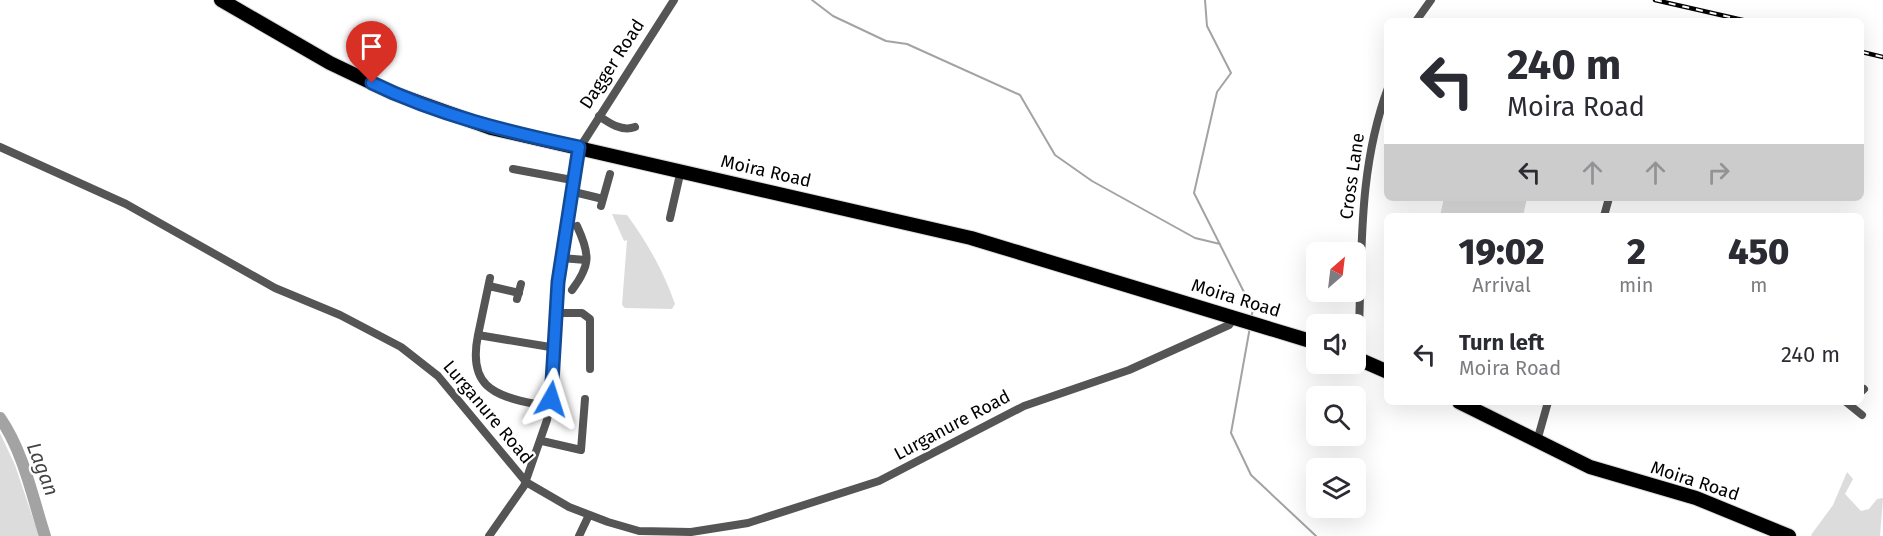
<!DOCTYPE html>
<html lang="en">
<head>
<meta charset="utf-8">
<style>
  :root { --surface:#fff; --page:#f7f7f7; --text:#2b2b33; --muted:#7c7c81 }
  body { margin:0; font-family:"Fira Sans",sans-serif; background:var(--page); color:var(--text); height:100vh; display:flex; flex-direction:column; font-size:22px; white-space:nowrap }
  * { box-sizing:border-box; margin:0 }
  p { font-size:20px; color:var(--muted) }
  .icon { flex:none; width:33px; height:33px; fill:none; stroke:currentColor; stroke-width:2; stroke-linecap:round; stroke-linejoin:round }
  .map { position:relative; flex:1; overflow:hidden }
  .details { position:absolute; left:1384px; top:213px; width:480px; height:192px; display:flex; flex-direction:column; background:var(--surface); border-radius:9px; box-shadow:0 6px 24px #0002 }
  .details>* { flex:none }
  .banner { position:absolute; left:1384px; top:18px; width:480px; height:183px; border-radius:9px; box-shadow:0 6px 24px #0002; background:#fff; color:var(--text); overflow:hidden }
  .needle { width:39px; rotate:28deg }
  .tools { position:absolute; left:1306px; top:242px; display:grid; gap:12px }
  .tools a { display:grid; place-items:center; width:60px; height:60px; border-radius:9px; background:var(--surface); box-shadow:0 6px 24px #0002; font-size:30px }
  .pin { position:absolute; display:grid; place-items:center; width:51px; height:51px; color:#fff; margin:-62px -26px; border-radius:50% 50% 50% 0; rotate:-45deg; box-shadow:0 0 6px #0007 }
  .pin .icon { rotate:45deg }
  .me { position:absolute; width:66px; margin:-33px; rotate:6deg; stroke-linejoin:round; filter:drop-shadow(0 0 4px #0008) }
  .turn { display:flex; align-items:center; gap:21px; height:126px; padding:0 24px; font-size:27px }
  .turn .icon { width:78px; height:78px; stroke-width:2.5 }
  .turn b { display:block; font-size:42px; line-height:51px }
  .lanes { display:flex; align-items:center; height:57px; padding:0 24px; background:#0003; justify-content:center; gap:30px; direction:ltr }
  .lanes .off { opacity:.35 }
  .eta { display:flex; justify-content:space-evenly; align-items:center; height:102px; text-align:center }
  .eta b { font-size:36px; font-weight:800; line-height:42px }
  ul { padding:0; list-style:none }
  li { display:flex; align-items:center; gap:18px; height:78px; padding:0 24px }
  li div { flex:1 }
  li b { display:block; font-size:22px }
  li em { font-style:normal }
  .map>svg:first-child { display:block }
</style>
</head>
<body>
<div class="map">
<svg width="1883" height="536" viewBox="0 0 1883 536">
  <rect width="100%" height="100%" fill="#fff"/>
  <path fill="#dcdcdc" d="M1444 198H1527L1523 216H1440Z
    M612 214 627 215C648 244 663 270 675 304L672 309 625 308 622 305 627 240 624 241Z
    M0 433 15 465 39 536H0Z
    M1847 472 1853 479 1845 494 1861 511 1869 509 1877 499 1883 498 1880 536H1812L1811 535 1833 505Z"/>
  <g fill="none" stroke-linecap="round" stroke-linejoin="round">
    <path stroke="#a3a3a3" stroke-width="2" d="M812 0 833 16 886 41 907 44 1020 95 1055 155 1092 181 1195 238 1220 244
      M1205 0 1207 26 1231 73 1217 92 1194 193 1253 310 1251 318
      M1250 327 1231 433 1251 475 1316 536"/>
    <path stroke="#a3a3a3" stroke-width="12" d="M0 418C24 453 32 496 45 536"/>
    <g stroke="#dbdbdb" stroke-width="16">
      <path id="trunk" d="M221 0 330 63 393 93 491 128 971 238 1317 343
        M1356 358 1388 372
        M1459 402 1590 467 1696 498 1789 536"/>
    </g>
    <path stroke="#555" stroke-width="8" d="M1416 21 1431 0
      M599 116C609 123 622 132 635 127
      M0 147 126 204 275 288 340 315 401 347 438 376 526 482 569 507 608 522 639 531 691 532 748 523 879 481 1024 406 1129 370 1229 325 1235 317
      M513 169 572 180
      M570 191 603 199
      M601 206 610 174
      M1604 216 1609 198
      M670 218 681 170
      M561 258 586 260
      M489 286 519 293
      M572 290C591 265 590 254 577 226
      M517 299 521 284
      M556 313H582L590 319V369
      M478 335 490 278
      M1356 343 1359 328C1362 246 1359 166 1388 88
      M1862 391 1864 389
      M1846 402 1862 415
      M536 404C491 396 468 384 478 335L556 348
      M542 441 581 450 585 399
      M1537 441 1548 402
      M489 536 524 486 547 420 553 383 558 282 577 152 674 0
      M579 536 589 515"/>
    <use href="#trunk" stroke="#000" stroke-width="14"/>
    <g stroke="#000" stroke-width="4.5">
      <path id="rail" d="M1655 0 1747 21
        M1862 52 1883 57"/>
    </g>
    <use href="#rail" stroke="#fff" stroke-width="2" stroke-dasharray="7" stroke-linecap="butt"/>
  </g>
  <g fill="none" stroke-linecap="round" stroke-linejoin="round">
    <g stroke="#114b97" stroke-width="15">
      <path id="route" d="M372 83C438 115 508 132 579 147L558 282 551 399"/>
    </g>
    <use href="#route" stroke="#1a73e8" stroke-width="10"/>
  </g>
  <g text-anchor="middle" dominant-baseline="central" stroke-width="4.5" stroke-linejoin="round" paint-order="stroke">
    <g font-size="18" fill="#000" stroke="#fff">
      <text transform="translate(612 64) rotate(-57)">Dagger Road</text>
      <text transform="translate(766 171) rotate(13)">Moira Road</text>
      <text transform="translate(1352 176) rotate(-82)">Cross Lane</text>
      <text transform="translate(1236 298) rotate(17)">Moira Road</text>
      <text transform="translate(488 412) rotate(50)">Lurganure Road</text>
      <text transform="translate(952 425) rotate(-28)">Lurganure Road</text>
      <text transform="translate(1695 481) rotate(18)">Moira Road</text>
    </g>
    <g font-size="20" font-style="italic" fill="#444" stroke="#fff">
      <text transform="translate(43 469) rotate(69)">Lagan</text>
    </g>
  </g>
</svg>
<div class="tools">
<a><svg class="needle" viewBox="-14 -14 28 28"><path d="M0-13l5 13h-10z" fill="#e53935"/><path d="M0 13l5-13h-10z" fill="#7c7c81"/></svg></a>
<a><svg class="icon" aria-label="sound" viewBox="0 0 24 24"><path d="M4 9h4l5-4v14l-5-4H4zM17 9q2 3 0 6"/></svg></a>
<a><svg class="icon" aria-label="search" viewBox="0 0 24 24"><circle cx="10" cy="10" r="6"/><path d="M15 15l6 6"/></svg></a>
<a><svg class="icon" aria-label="layers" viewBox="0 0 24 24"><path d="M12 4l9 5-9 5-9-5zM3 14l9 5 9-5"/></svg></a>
</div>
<div class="pin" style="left:372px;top:83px;background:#d93025"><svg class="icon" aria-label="arrive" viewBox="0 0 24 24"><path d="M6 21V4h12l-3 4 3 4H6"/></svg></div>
<svg class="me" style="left:551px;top:399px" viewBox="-20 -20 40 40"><path d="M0-17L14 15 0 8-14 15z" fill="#1a73e8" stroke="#fff" stroke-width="4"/></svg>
<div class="banner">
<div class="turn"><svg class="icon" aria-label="left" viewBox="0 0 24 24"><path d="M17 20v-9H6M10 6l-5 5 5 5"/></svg><div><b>240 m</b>Moira Road</div></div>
<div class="lanes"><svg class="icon" aria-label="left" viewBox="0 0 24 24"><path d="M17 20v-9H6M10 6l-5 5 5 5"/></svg><svg class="icon off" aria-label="ahead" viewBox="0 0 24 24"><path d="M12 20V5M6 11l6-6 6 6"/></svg><svg class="icon off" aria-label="ahead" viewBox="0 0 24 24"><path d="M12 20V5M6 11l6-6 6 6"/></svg><svg class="icon off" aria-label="right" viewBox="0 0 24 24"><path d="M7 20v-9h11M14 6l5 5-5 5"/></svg></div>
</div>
<section class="details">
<div class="eta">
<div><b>19:02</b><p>Arrival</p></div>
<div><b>2</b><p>min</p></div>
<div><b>450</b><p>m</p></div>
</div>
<ul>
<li><svg class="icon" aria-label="left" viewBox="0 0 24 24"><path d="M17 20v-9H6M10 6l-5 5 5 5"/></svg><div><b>Turn left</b><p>Moira Road</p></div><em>240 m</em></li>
</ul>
</section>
</div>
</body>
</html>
